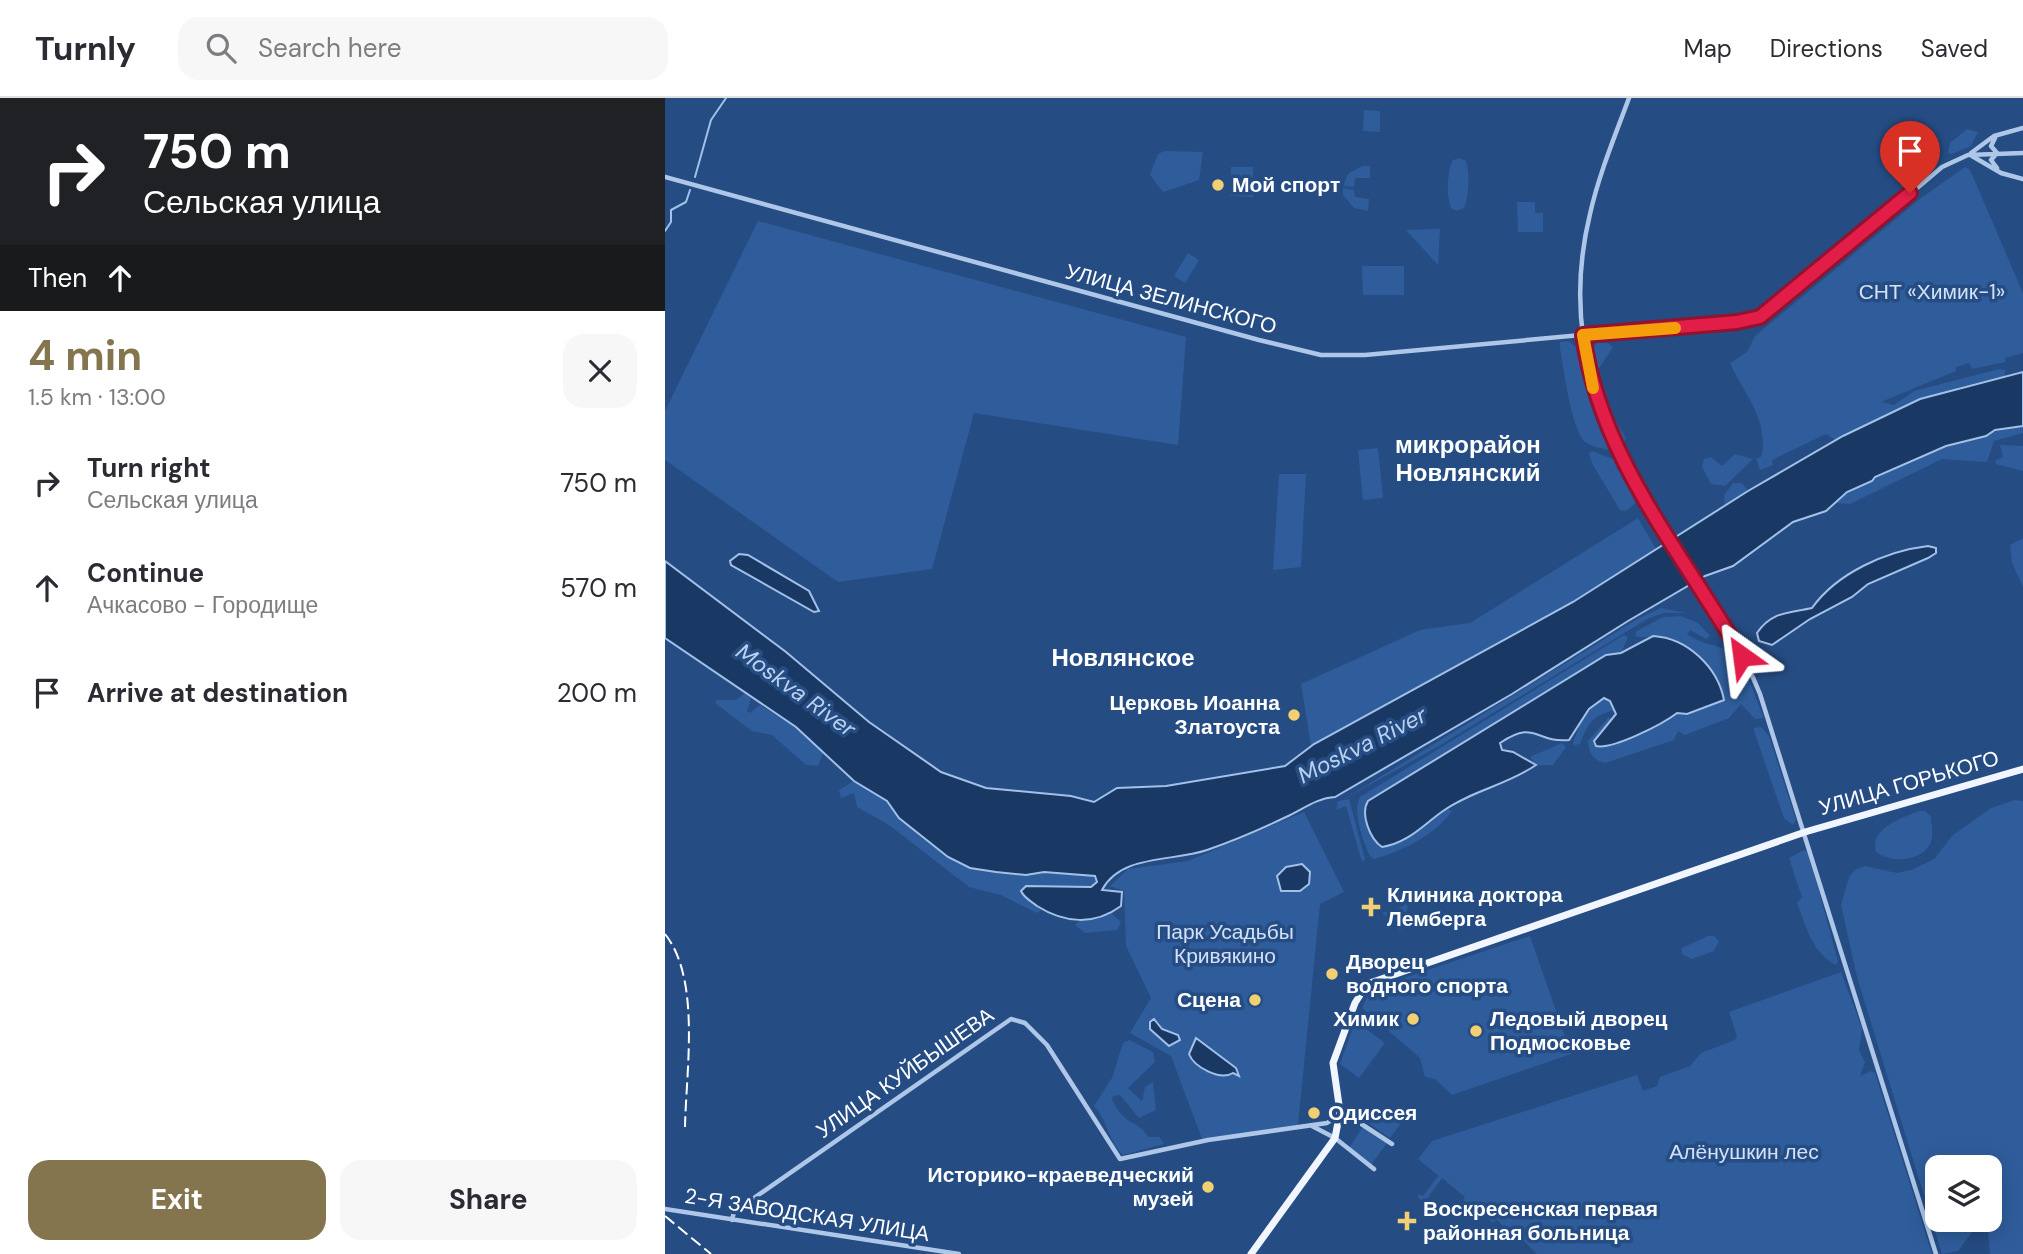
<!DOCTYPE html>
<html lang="en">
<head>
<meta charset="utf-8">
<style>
	:root { --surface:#fff; --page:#f7f7f7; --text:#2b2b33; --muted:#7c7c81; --line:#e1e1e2; --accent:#84754f }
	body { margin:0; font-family:"DM Sans",sans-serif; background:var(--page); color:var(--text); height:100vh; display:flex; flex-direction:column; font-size:26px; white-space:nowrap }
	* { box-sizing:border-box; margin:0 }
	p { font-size:23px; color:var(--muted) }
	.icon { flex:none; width:38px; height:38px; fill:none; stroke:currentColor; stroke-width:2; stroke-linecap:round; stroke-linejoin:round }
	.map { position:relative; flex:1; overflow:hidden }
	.drawer { display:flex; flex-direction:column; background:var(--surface); width:665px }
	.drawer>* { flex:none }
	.top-card { background:#202124; color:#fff; overflow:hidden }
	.fabs { position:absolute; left:1260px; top:1057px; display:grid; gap:14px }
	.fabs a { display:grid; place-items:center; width:77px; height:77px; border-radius:14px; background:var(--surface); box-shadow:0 4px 18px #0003; font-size:35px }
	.pin { position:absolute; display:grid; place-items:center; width:60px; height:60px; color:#fff; margin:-72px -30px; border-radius:50% 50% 50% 0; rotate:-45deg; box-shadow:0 0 7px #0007 }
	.pin .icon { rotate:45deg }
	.me { position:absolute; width:77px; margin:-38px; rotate:329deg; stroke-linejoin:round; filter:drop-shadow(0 0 5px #0008) }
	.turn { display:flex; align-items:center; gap:24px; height:147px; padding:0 28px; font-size:32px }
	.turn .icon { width:91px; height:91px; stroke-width:2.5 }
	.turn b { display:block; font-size:49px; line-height:60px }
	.then { display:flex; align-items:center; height:66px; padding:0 28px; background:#0003; gap:14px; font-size:26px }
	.round { display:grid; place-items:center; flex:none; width:74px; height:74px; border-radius:21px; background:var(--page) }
	.overview { display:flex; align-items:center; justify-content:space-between; height:119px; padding:0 28px }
	h1 { font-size:42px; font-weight:700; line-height:52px; color:var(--accent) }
	.button { display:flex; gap:14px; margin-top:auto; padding:14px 28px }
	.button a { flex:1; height:80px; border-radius:21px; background:var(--accent); color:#fff; font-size:28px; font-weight:700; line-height:80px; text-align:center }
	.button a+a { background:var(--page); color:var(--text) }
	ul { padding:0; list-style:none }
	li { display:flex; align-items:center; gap:21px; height:105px; padding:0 28px }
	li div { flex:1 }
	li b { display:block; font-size:26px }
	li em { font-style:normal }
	header { display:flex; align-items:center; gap:42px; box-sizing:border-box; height:98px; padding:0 35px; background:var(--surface); border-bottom:2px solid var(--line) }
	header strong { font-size:33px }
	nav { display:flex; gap:38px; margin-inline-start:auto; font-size:24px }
	.search { width:490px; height:63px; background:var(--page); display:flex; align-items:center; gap:18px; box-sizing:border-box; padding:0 24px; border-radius:21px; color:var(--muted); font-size:26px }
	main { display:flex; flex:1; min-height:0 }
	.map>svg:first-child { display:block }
</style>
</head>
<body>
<header>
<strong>Turnly</strong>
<div class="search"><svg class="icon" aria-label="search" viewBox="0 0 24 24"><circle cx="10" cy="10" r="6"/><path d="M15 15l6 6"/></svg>Search here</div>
<nav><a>Map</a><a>Directions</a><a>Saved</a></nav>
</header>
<main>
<section class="drawer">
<div class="top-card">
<div class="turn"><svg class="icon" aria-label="right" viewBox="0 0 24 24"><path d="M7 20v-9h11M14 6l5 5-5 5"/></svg><div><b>750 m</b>Сельская улица</div></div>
<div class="then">Then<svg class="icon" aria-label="ahead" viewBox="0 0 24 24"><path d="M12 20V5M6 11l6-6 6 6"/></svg></div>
</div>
<div class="overview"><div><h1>4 min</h1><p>1.5 km · 13:00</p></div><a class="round"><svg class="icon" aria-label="close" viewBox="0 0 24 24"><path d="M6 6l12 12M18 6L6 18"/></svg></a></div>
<ul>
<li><svg class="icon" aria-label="right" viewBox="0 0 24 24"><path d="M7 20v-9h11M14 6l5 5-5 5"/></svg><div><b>Turn right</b><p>Сельская улица</p></div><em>750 m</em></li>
<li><svg class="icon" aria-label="ahead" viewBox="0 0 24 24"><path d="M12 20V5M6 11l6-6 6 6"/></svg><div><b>Continue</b><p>Ачкасово - Городище</p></div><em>570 m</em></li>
<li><svg class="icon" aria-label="arrive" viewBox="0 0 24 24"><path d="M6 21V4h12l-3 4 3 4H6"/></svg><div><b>Arrive at destination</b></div><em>200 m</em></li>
</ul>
<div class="button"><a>Exit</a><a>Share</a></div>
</section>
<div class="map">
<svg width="1358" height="1156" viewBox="0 0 1358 1156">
	<rect width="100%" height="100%" fill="#254c83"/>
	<path fill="#2f5d9b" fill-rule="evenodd" d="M699,12L715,13V34L698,33Z
		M1302,31L1313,34L1306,48L1287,56L1283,55L1285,45Z
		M1259,39L1266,44L1270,52C1265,65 1251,76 1238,70L1233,58C1238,45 1244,40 1259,39Z
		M499,53L538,54L534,82L498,94L485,77L493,56Z
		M795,60L801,63C805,75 804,99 799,110L792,113L786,110C781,98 782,73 788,62Z
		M697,68H705V80H690L689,89L678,88L683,76Z
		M566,69H588V99L565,98Z
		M1300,69L1305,72L1358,195V255L1340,260V264L1307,271L1304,265L1291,269V273L1216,304L1229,307L1249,293L1334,271L1340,272V278L1295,289L1170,342L1161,336L1107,362L1108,367L1095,372L1091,361L1097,358C1103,319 1079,297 1065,265L1082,254L1090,238L1256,100Z
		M678,90L689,92L690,99L704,101L703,113L689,110L678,97Z
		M852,104H870V115H878V134H853Z
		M93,123L521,239L513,347L309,315L267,471L173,484L0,362V313Z
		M775,131L773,167L741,132Z
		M523,155L534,162L520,185L509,178Z
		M697,168H739V197H698Z
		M903,243L914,251L925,297L946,352C939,351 927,349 920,344C907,333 898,269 895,250V244Z
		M932,245H943L948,249L933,272L948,319L961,340L958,346L950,341C942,321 914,262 932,245Z
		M1358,328V335L1329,343L1322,364L1277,361L1185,406L1167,405C1186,391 1207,382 1228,372C1271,353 1312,335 1358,328Z
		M1335,347L1358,348V373L1331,366L1330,363L1338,359Z
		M713,350L718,400L698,402L693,352Z
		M927,353L953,363L952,371L968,389L970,406L961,413L955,412L928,367L924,356Z
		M1070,356L1088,361L1060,388L1046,386L1037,369L1039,361L1046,359L1057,368Z
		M614,376H641L636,469L608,472Z
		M1068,385H1077L1083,393L1060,408L1059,397Z
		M973,420L991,451L908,504L646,648L636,586L755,532L805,525Z
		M1358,440V489L1347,465L1345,447Z
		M996,510L1021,515H999L984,520L774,648L676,703L974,520Z
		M1016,518L1033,525L1045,538L1041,541L1025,532L1022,536C1033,544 1045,546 1057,550C1080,559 1090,600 1099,620L1090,621L1076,606L1064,620L1020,637L1013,633L1009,642L940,665C927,661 924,655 923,643L944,619L947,622L930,640L948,645L1005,622L1012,615L1022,616L1054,604C1061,574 1025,543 997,538C988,537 978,541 970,538L972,533L998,519Z
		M959,537L963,539L956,555L941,557L703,703L709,742L715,748L747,738L781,711L787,713C769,738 737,753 709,761L705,758C698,744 687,713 695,699Z
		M80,595L86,601L82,613L85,615L95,607L131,629L159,653L153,668L141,667L107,637L87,633L50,605L52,602H71Z
		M938,600L945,603L949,612C926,619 924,624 915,646L910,647L908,645L918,618Z
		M1096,629L1104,638L1131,722L1128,727L1119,720L1089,633V630Z
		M897,645L901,649L888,667H871L865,659Z
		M189,683L222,703L234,720L283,759L316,772L361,777L379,774L426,776L432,784L426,789L361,788V800L378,811L372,815L336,797L304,789L224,727L192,709L189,695L176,700L174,692Z
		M684,701L700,761L697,764L681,708L671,712L673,703Z
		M1350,702L1358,703V1156H1325L1323,1134L1313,1126L1293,1153L1277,1156L1192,879L1176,807L1184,779L1190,772L1200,768L1232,775L1246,772L1269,761L1288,737L1326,710ZM1272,1069H1325V1122H1272Z
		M1254,713H1260L1266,718C1266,725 1268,734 1267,740C1262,764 1226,766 1211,754C1204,730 1237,720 1254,713Z
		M639,714L679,794L655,806L633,1027L537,1041L506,958L465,935L486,900L461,848L459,793L445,788L463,771L523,763Z
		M1139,752L1143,754L1173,863L1171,867C1147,855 1141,828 1132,805L1137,799L1124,760Z
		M733,790H738L743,804L742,813L735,816L740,830L734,833L729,819L723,820L717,815L739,808Z
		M445,814L456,824L452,832L420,835L410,827L414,823Z
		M865,838L906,956L787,997L770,981L760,979L755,960L697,910L706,891Z
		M1043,838H1049L1054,843L1049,853L1027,861L1017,856V850Z
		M1176,874L1197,930L1194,952L1200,964L1195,978L1206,973L1210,975L1267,1156H872L846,1130L843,1133L828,1118L831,1122L828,1125L818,1117L821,1113L813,1107L810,1111L798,1102L800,1099L777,1080L759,1105L753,1100V1096L758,1098L773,1078L775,1079L753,1061L767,1043L972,977L978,993L992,988L995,979L1025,968L1036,955L1070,942L1072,938L1064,914Z
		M689,927L701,931L720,945L694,980L675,966Z
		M464,942L488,954L490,964L463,990L477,1003L480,989L488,984L491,1012L474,1020L455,997L448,998L447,1001C458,1028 473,1021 483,1039H494L499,1046L458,1057C443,1043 442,1021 429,1008L447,980L458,945Z
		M738,1016L741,1018L725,1040L702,1024Z
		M698,1029L722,1045L706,1067L684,1050Z"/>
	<path fill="#1a3864" stroke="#a2c1e8" stroke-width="2" d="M1358,274V328L1330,332L1321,338L1281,348L1210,379L1207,383L1182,394L1161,413L1128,424L1068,468L1040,478L963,523L847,596L670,699C651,700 637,712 621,719C596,731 568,743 542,752C507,764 456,756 437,792L457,794L456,808C429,828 399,825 372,808C366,803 359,800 356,793L361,788L426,789L432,784L430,778L379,774L361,777L331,774L305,770L283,759L234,720L222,703L189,683L131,629L0,540V463L121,554L204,624L276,674L321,690L406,698L429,704L452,690L501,688L620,668L649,646L908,504L1083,393L1178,338L1255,301Z
		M1263,448L1271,450V455L1263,460L1203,486L1187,499L1145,521L1107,547L1094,543L1092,535C1107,513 1125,515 1147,510C1172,475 1221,453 1263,448Z
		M74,456L83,457L144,493L154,513L149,514L66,467L65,463Z
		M988,538C1023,540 1053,570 1059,602L1022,616L1012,615C998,626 947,652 931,648L929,643L951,616L945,603L939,600L924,611L904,642C869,645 871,621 835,645L837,652L848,654L871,667C842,687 806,693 778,713C758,727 743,745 717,749C705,741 695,716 703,703L941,557L956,555Z
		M637,766L645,774L644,786L635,793H616L612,778L621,769Z
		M489,921L497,931L513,937L515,942L504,948L485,931V924Z
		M531,940L571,970L574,978L568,975C555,983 529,969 524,956Z"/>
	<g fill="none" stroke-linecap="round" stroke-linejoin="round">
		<path stroke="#a2c1e8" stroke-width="2" d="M30,79L46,22L61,0
			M0,133L6,124V112L21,104L25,92"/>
		<path stroke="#aec7e8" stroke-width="4.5" d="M964,0C950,38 934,76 925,116C894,243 939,340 1006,445C1037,493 1073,541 1095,596L1271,1156
			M1330,40L1326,48L1332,55
			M1306,55L1329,38L1358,30
			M1307,58L1336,75L1358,81
			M1332,70L1326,62L1332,55
			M0,79L594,242L656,257H700L1090,221L1115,206L1277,69L1303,57L1358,55
			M647,1028L670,1040L709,1071
			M0,1111L294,1156
			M67,1122L69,1114L346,921L360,925L382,947L455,1061L543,1042L662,1025L678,1014L727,1046"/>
		<path stroke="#f0f5fe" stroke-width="7" d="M586,1156L670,1040L675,1014L668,965L690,905L702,886L1140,734L1358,671"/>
		<path stroke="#fff" stroke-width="2" stroke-dasharray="12 5" stroke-linecap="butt" d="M0,836C36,881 21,973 20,1029
			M0,1118L46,1156"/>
	</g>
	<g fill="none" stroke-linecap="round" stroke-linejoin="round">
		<g stroke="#92132f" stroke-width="18">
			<path id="route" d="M1077,558C1017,454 935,360 918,237L1072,224L1095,219L1245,95"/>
		</g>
		<use href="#route" stroke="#e11d48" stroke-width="12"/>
		<path stroke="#f59e0b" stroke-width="12" d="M928,290L918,237L1010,230"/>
	</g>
	<g fill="#f1cf72" stroke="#254c83" stroke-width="2.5">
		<circle cx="553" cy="87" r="7"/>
		<circle cx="629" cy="617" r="7"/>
		<path d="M702.5 798.5h7v7h7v7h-7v7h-7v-7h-7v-7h7z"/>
		<circle cx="667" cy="876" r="7"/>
		<circle cx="590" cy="902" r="7"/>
		<circle cx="748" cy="921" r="7"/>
		<circle cx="811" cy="933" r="7"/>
		<circle cx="649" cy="1015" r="7"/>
		<circle cx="543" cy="1089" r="7"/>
		<path d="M738.5 1112.5h7v7h7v7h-7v7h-7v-7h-7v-7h7z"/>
	</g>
	<g text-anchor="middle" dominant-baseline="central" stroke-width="7" stroke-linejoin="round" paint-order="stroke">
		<g font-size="21" font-weight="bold" fill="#fff" stroke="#254c83" text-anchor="start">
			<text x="567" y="87">Мой спорт</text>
			<text x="615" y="605" text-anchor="end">Церковь Иоанна<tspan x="615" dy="24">Златоуста</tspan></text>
			<text x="722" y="797">Клиника доктора<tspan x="722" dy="24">Лемберга</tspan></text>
			<text x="681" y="864">Дворец<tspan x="681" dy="24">водного спорта</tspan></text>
			<text x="576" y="902" text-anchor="end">Сцена</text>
			<text x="734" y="921" text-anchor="end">Химик</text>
			<text x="825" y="921">Ледовый дворец<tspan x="825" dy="24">Подмосковье</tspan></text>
			<text x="663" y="1015">Одиссея</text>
			<text x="529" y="1077" text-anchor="end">Историко-краеведческий<tspan x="529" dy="24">музей</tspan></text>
			<text x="758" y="1111">Воскресенская первая<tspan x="758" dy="24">районная больница</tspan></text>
		</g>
		<g font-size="21" fill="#d2e1f6" stroke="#254c83">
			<text x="1267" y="194">СНТ «Химик-1»</text>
			<text x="560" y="834">Парк Усадьбы<tspan x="560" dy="24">Кривякино</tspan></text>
			<text x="1079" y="1054">Алёнушкин лес</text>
		</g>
		<g font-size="21" fill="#fff" stroke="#254c83">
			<text transform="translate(506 201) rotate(15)">УЛИЦА ЗЕЛИНСКОГО</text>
			<text transform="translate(1244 685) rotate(-16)">УЛИЦА ГОРЬКОГО</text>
			<text transform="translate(240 975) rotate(-35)">УЛИЦА КУЙБЫШЕВА</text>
			<text transform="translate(142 1117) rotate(9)">2-Я ЗАВОДСКАЯ УЛИЦА</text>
		</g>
		<g font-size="23" font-style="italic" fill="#bad1ef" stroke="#254c83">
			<text transform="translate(131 592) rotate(36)">Moskva River</text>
			<text transform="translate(697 647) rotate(-27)">Moskva River</text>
		</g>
		<g font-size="24" font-weight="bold" fill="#fff" stroke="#254c83">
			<text x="803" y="346">микрорайон<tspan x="803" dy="28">Новлянский</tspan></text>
			<text x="458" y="559">Новлянское</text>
		</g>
	</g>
</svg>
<div class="fabs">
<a><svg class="icon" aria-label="layers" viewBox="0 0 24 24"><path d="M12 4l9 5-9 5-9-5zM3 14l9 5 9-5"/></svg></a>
</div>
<div class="pin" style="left:1245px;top:95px;background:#d93025"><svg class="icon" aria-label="arrive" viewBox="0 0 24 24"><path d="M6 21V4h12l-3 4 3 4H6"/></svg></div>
<svg class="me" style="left:1077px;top:558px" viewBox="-20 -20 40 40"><path d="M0-17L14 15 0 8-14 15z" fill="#e11d48" stroke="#fff" stroke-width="4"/></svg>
</div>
</main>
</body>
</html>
